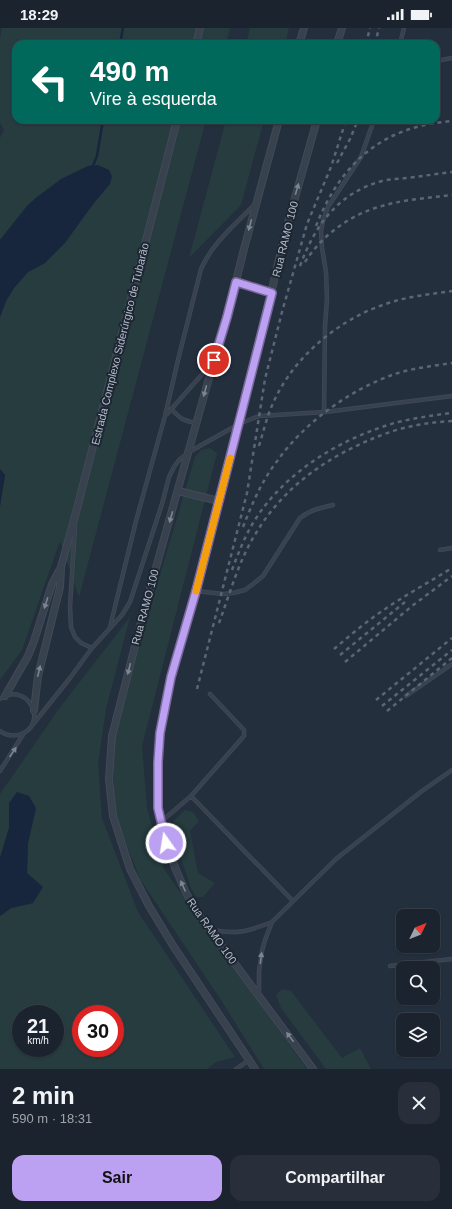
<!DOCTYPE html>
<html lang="pt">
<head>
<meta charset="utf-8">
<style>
	:root { --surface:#1b232e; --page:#282f3a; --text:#f1f3f6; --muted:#a0a4aa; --line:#39404a; --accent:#bca0f2 }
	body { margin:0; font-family:Helvetica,sans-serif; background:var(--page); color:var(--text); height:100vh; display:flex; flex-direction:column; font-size:15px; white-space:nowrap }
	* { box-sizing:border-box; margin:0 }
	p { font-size:13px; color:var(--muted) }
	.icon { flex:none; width:22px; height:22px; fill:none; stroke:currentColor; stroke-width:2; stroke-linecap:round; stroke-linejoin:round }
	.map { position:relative; height:1041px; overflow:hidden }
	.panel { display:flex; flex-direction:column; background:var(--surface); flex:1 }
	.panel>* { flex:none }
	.top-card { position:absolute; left:12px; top:12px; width:428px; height:84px; border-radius:12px; box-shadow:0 1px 3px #0004,0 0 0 1px var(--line); background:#00695c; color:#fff; overflow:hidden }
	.needle { width:26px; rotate:47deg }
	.tools { position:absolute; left:396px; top:881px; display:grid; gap:8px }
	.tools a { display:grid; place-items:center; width:44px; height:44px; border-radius:8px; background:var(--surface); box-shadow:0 1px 3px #0004,0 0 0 1px var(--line); font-size:20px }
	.speed { position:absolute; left:12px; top:977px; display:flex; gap:8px; font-size:20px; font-weight:700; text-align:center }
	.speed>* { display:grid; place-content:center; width:52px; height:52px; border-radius:50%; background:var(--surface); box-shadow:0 1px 3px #0004,0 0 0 1px var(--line); line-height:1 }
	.speed small { font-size:10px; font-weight:400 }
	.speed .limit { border:6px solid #d22; background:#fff; color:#111 }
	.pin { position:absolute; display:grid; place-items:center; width:34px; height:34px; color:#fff; margin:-17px; border:2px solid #fff; border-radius:50%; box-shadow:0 1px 4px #0007 }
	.me { position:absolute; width:44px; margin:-22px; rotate:347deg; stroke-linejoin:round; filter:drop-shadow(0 0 3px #0008) }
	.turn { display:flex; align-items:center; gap:14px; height:84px; padding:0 12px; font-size:18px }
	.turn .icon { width:52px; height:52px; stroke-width:2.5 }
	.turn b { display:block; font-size:28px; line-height:34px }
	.round { display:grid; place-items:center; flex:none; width:42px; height:42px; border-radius:12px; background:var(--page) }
	.head { display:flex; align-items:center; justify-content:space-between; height:68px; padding:0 12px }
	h1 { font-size:24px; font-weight:600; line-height:30px }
	.cta { display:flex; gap:8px; margin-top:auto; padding:8px 12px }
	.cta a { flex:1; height:46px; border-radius:12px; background:var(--accent); color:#111; font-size:16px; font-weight:600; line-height:46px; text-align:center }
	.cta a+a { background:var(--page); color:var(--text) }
	.status { display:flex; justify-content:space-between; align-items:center; height:28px; padding:0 20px; background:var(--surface); direction:ltr }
	.status svg { height:11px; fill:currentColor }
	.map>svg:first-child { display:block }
</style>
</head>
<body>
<div class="status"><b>18:29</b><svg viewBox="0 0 49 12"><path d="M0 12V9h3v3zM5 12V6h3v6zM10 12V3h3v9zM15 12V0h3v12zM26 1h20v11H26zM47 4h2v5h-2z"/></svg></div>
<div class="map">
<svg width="452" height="1041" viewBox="0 0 452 1041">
	<rect width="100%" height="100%" fill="#242f3e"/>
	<path fill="#263c3f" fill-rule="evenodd" d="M2,0H230L226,16H16V92H206L79,569L60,513L22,622L0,652V478L5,447L0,441V289L6,273L14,260L28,244L45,235L110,156L37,169L27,178L0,212V110L4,102L0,95V10Z
		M250,0H289L285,16H246Z
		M226,92H264L241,177L189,230Z
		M210,420L217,425L142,718L147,780L164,841L215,914L307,1041H264L221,972L140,851L115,787L112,709L195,429L201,422Z
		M130,589L106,681L98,736L102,790L138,884L235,1029L216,1034L207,1041H0V888L11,880L33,875L27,845L28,815L36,780L9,775V800L0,830V766L61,678ZM21,986H55V1020H21ZM81,986H115V1020H81Z
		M185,782L193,784L199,793L190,803L198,845L215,855L203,869H196L191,860L172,803L174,792Z
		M282,961L291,963L342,1030L360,1020L371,1041H326L281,980L276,967Z"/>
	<path fill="#17263c" d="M98,137L109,142L112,148L110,156L96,172L65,215L45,235L28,244L14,260L6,273L0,289V212L27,178L37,169L61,151L88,138Z
		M0,441L5,447L0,478Z
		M17,764L29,768L36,780L28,815L27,845L43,859L33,875L11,880L0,888V830L9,800V775Z"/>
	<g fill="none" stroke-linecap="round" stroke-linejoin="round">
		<path stroke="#17263c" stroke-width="2.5" d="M120,16L123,0
			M92,140L97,128L103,92"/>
		<g stroke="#414a57" stroke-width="4.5">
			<path id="service" d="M400,16L404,0
				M436,33L452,30
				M171,381C181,391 183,393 197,395
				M324,384L325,298L327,271L326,244L322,220L321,203L323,193L328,179L361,129L374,92
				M167,386L212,335
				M75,498L70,578L71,599L75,609L81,615L92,620L122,587L130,574L162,476L169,449L174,439L179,432L189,424L239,396L259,388L325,384L452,368
				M440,522L452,520
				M196,563L223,566L233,565L245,562L253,556L263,548L300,490C310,482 320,480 333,477
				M110,599L136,493L165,388L179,328L201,241C213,214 235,197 255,176
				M210,666L244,702V708L191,768L293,873
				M406,668L452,636
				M0,671C28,652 49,696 21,706C13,709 6,707 0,703
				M30,700L70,650L92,620
				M0,743L24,705
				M162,793L191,768
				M212,902C237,907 249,903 272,894
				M390,938L452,931
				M259,966V943L262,923L265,912L272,894L336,831L422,763L452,742
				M236,1041L249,1032"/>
		</g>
		<g stroke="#414a57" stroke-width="8">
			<path id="minor" d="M196,16L200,0
				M299,16L304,0
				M337,16L342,0
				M236,254L271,265
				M178,463L219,473
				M5,668L28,628L34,613L52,556L61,539L75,488L177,92
				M34,682L38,648L60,559L61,541
				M255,1041L172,916L149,878L130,841L113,788L109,751L112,708L145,579L214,332L227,289L244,221L279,92
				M313,1041L201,890L186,865L176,842L166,815L158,780V734L160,705L171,649L196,563L271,265L287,198L317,92"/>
		</g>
		<use href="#service" stroke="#38414e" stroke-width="3"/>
		<use href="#minor" stroke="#38414e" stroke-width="6"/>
		<path stroke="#5a6575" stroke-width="2.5" stroke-dasharray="4 4" stroke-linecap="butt" d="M366,16L370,0
			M375,16L379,0
			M337,135L350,111L358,92
			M316,198C336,147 369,109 425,97C434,95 443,94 452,93
			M305,234C322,207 351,186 382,178C405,171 429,170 452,167
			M300,238C315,197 338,165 382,153C390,151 398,151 406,150C422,148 437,146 452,144
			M259,418C263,405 266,392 271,380C291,330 340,289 392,274C411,268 432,266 452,263
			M243,499C252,476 262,452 278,432C305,394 351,361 395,346C413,340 433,338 452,335
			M232,542C238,526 244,510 253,495C284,444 341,410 398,394C416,390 434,387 452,385
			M219,595C230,565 239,532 256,505C282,462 321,433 367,413C381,407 397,401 413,398C426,395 439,394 452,393
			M334,621C347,610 361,598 375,588C400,570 426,556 452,540
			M340,627L405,574
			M345,634L412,578L452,548
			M197,661L247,465L265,351L282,284L307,196L331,139L346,92
			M376,672L452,610
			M382,678L452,622
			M387,683L452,630"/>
	</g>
	<defs><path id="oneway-solid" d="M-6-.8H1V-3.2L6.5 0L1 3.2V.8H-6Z"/></defs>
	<g fill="#7c8592">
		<use href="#oneway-solid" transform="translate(297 161) rotate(-74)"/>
		<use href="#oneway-solid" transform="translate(250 197) rotate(105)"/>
		<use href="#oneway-solid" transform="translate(205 363) rotate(105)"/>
		<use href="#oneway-solid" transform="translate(171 489) rotate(106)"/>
		<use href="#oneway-solid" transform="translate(46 575) rotate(108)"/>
		<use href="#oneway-solid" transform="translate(129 641) rotate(104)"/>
		<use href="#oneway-solid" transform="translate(39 643) rotate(-77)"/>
		<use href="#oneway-solid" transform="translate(13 724) rotate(-56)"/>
		<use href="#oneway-solid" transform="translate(183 858) rotate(-114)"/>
		<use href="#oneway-solid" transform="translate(261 930) rotate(-83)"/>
		<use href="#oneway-solid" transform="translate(290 1009) rotate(-127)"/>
	</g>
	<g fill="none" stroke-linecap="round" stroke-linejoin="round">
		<g stroke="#7a689d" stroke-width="10">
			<path id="route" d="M166,815L158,780V734L160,705L171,649L196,563L272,265L236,254L227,289L214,332"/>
		</g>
		<use href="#route" stroke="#bca0f2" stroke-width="7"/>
		<path stroke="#f59e0b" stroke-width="7" d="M196,563L230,430"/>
	</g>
	<g text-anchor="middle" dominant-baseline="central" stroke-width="4" stroke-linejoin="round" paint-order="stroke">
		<g font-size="11" fill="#b4bcc9" stroke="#1d2633">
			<text transform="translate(285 211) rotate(-76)">Rua RAMO 100</text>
			<text transform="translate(120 316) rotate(-76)">Estrada Complexo Siderúrgico de Tubarão</text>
			<text transform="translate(145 579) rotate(-75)">Rua RAMO 100</text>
			<text transform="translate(212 903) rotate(55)">Rua RAMO 100</text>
		</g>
	</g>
</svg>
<div class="tools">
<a><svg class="needle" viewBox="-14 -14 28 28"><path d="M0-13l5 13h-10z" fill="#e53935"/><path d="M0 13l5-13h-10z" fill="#a0a4aa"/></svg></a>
<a><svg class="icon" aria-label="search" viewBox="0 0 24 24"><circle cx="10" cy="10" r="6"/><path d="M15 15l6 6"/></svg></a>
<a><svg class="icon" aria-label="layers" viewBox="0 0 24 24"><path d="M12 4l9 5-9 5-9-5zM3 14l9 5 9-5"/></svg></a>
</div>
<div class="speed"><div>21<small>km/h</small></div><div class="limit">30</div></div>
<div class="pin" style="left:214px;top:332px;background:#d93025"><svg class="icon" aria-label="arrive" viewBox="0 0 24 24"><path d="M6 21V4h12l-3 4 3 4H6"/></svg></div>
<svg class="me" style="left:166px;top:815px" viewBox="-20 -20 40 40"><circle r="17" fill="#bca0f2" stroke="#fff" stroke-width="3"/><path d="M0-11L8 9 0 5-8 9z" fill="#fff"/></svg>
<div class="top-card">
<div class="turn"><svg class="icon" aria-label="left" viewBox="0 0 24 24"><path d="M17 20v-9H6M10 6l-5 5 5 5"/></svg><div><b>490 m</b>Vire à esquerda</div></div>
</div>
</div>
<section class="panel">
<div class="head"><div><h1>2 min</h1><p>590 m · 18:31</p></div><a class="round"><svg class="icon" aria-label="close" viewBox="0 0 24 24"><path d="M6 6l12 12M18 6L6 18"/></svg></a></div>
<div class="cta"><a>Sair</a><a>Compartilhar</a></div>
</section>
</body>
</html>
